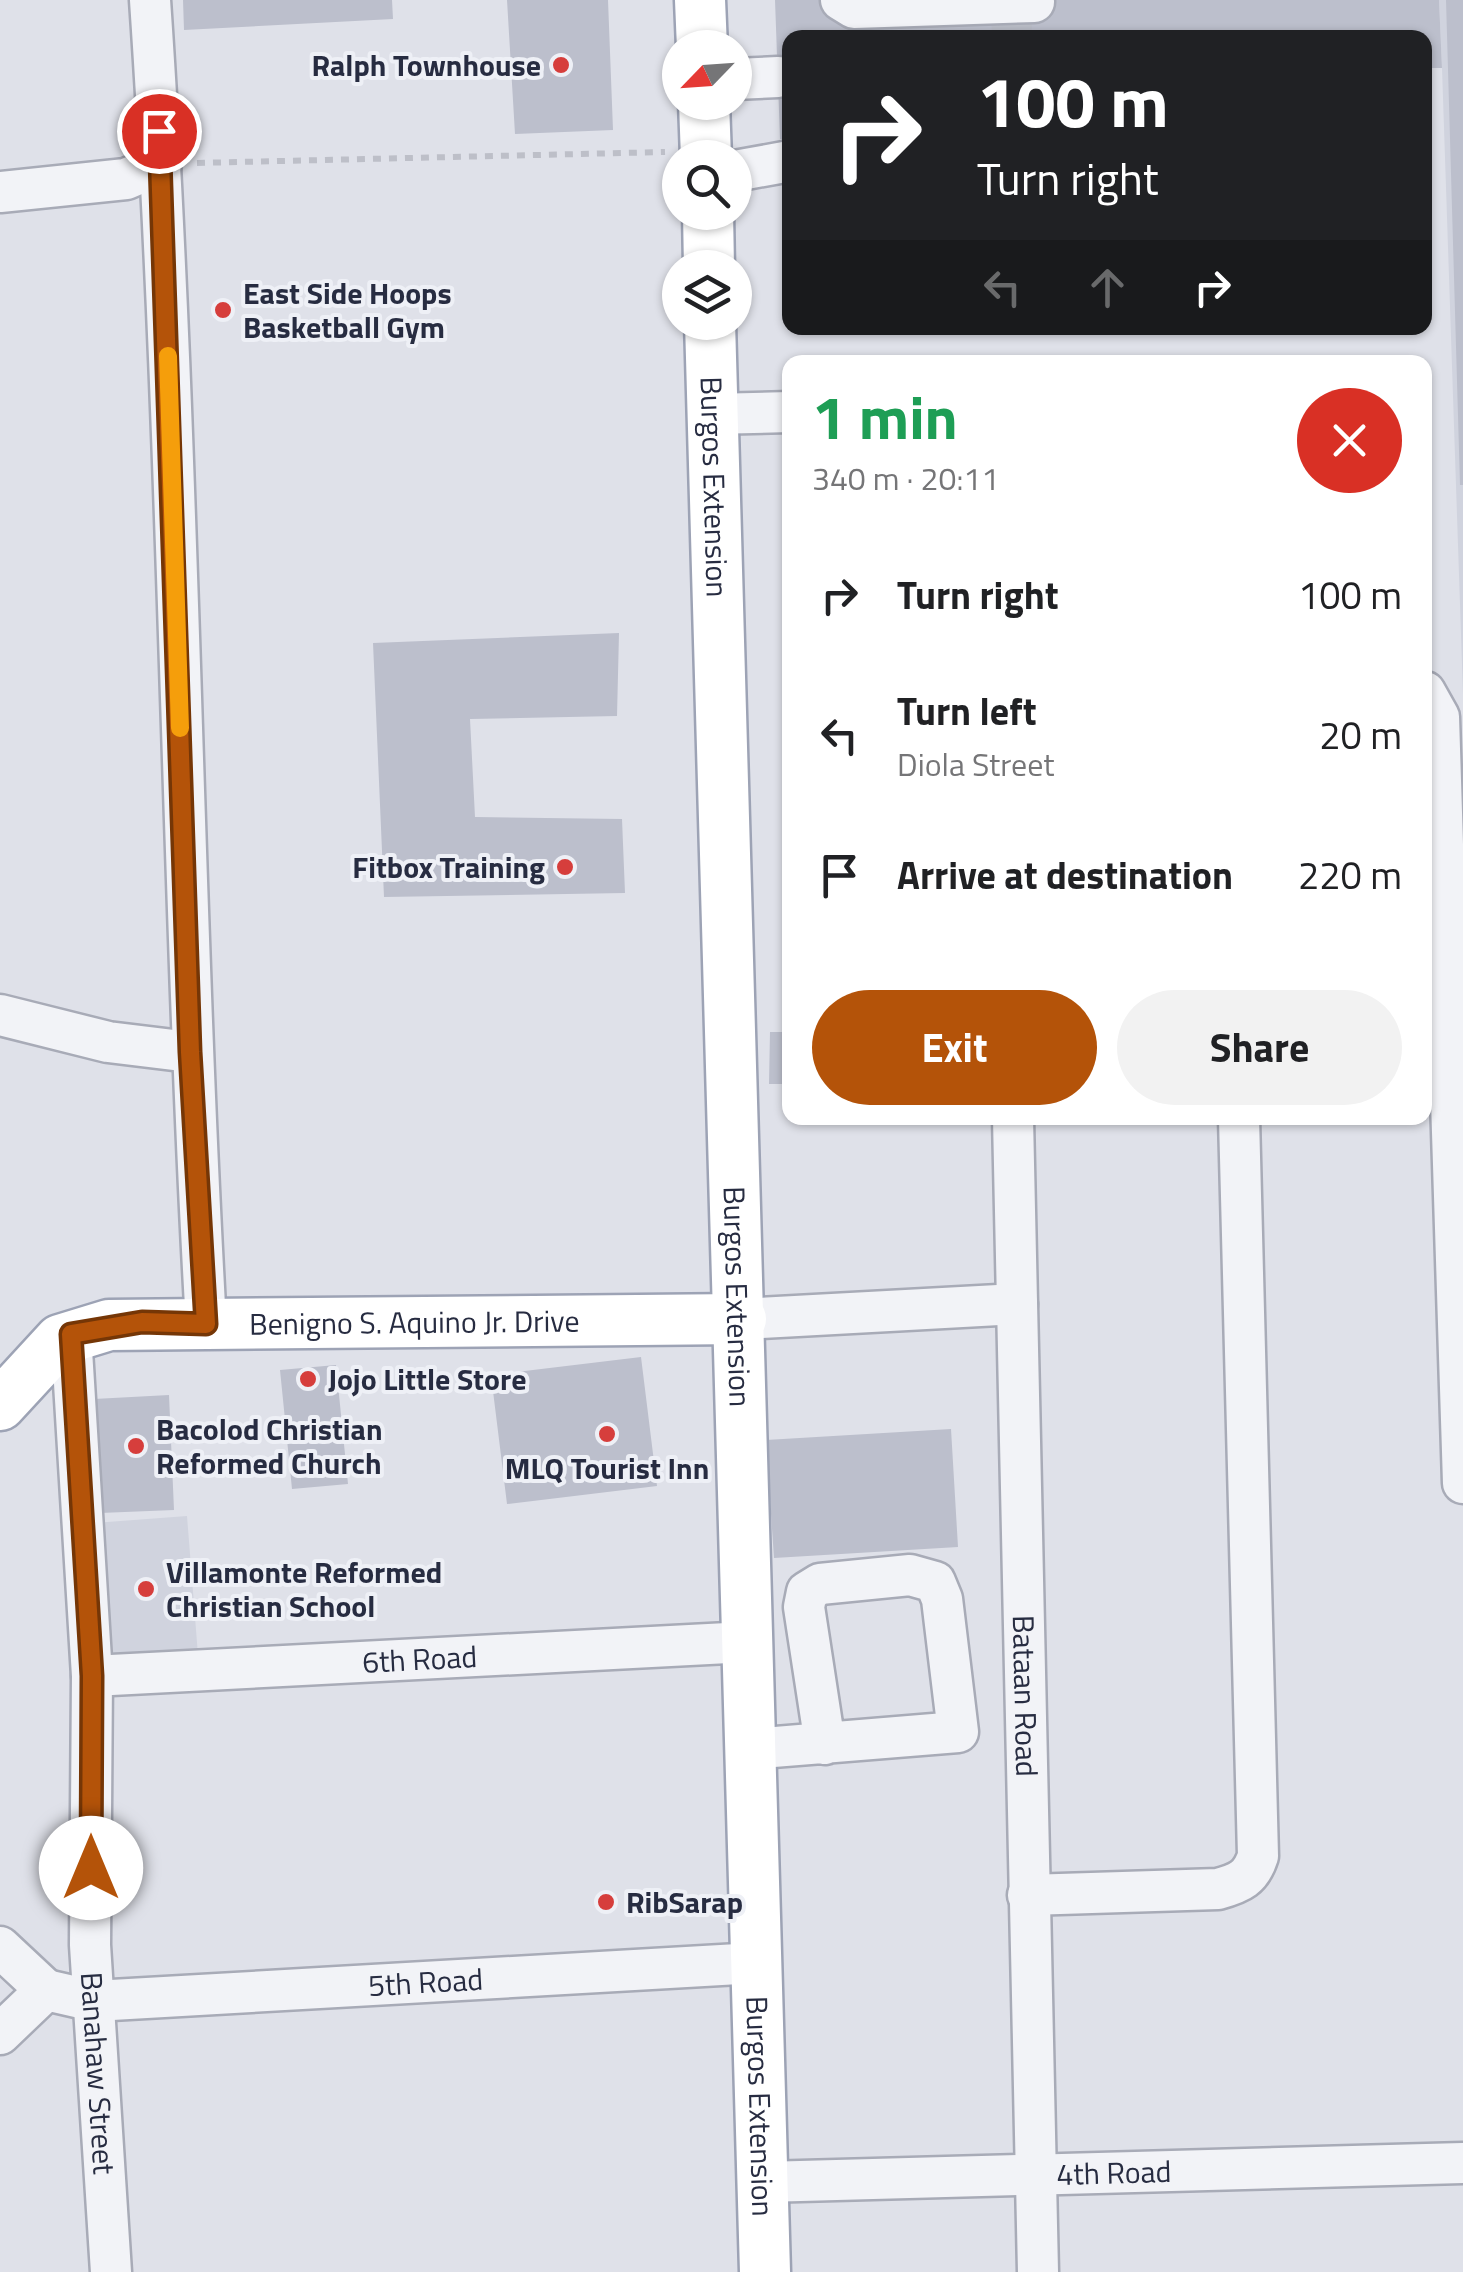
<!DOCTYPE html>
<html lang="en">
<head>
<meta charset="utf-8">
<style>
	:root { --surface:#fff; --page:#f2f2f2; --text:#202124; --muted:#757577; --accent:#b45309 }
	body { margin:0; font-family:"Titillium Web",sans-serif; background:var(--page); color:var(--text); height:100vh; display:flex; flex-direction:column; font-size:38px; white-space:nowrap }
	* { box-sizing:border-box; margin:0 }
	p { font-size:32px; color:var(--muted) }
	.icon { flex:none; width:55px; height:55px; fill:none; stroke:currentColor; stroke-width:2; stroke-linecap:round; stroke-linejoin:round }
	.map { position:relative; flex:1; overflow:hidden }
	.side { position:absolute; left:782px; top:355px; width:650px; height:770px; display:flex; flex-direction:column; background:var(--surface); border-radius:20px; box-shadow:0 2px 8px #0004 }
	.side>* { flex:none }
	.top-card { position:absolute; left:782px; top:30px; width:650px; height:305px; border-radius:20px; box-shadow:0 2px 8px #0004; background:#202124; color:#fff; overflow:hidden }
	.needle { width:65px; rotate:245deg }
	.buttons { position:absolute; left:662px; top:30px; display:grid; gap:20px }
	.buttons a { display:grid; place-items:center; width:90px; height:90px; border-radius:50%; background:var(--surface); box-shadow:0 2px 8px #0004; font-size:50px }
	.pin { position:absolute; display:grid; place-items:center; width:85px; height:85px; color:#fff; margin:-42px; border:5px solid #fff; border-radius:50%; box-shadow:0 2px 10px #0007 }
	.me { position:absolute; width:110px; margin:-55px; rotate:0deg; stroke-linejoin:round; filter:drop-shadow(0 0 8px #0008) }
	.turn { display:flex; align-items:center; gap:35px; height:210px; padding:0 30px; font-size:45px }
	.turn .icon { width:130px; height:130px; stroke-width:2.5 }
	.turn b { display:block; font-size:70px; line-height:85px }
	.lanes { display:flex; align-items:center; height:95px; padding:0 30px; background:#0003; justify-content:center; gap:50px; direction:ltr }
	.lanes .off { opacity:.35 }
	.round { display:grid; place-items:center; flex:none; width:105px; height:105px; border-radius:52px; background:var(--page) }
	.summary { display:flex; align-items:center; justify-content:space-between; height:170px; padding:0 30px }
	h1 { font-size:60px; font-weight:700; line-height:75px; color:#1e9e55 }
	.button { display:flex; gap:20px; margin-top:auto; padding:20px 30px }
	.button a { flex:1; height:115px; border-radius:60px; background:var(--accent); color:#fff; font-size:40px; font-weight:700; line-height:115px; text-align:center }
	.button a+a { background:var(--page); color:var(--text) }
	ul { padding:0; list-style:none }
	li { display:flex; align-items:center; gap:30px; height:140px; padding:0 30px }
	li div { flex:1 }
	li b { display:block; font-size:38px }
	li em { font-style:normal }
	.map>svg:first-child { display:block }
</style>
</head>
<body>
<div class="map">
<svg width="1463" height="2272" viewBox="0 0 1463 2272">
	<rect width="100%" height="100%" fill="#dfe1e9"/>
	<path fill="#d0d3de" d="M1439,0H1463V694L1442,68Z
		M187,1516L198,1655L105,1662L94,1523Z"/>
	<path fill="#bcbfcc" d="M183,0H392L393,19L184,30Z
		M507,0H608L613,130L515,134Z
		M775,0H1439L1442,68H1425V38H790V139H780Z
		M1446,0H1463V485H1460Z
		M619,633L617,716L470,719L475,817L622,819L625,893L384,897L373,643Z
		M770,1032H790V1084H769Z
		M641,1357L657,1486L507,1504L491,1375Z
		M336,1365L348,1484L292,1489L280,1370Z
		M169,1395L174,1510L100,1513L94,1399Z
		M951,1429L958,1547L774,1558L766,1440Z"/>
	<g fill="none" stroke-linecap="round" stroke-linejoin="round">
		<path stroke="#babdc7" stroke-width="40" stroke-dasharray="40 20" stroke-linecap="butt" d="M1011,0L1012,38"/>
		<g stroke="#a8abb7" stroke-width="45">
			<g id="minor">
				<path d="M150,0C180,441 181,883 206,1324"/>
				<path d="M841,0L854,8L1034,2"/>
				<path d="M735,79L778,77"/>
				<path d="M735,171L790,161"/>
				<path d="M0,192L126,179L161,164"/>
				<path d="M711,414L790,412"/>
				<path d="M1425,692L1439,717L1463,1483"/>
				<path d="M0,1015L108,1042L190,1052"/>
				<path id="s1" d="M1013,1118L1038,2272"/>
				<path d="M741,1319L1017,1304"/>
				<path id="s2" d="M71,1334L92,1676L90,1945L111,2272"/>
				<path id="s3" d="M92,1676L747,1642"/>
				<path d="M750,1749L958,1732L942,1599L935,1582L910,1575L820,1584L807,1592L804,1607L825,1744"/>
				<path d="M1028,1895L1218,1889C1240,1883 1251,1878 1258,1856L1239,1118"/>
				<path d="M0,1947L46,1990"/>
				<path id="s4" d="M0,2034L46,1990L94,2001L756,1963"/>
				<path id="s5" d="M764,2182L1463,2163"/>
			</g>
		</g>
		<g stroke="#9da3b5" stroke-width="55">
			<g id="major">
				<path d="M700,0L702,48"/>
				<path d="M704,102L706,158"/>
				<path d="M708,212L709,268"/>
				<path id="s6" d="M710,322L765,2272"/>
				<path id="s7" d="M0,1405L60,1340L109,1325L741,1319"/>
			</g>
		</g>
		<path stroke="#bdbfc8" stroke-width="6" stroke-dasharray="8 8" stroke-linecap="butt" d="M197,163L665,152"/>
		<use href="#minor" stroke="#f2f3f7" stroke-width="40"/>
		<use href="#major" stroke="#fff" stroke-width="50"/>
	</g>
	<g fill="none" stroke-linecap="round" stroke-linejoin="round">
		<g stroke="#753606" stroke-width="25">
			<path id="route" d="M91,1868L92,1676L71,1334L142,1322L206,1324L190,1052L159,131"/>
		</g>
		<use href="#route" stroke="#b45309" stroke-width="18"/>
		<path stroke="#f59e0b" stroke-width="18" d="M168,356L180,728"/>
	</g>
	<g fill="#d63e3c" stroke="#eef0f6" stroke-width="4">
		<circle cx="561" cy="65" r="10"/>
		<circle cx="223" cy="310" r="10"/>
		<circle cx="565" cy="867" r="10"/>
		<circle cx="308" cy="1379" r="10"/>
		<circle cx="607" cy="1434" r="10"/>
		<circle cx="136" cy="1446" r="10"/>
		<circle cx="146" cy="1589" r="10"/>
		<circle cx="606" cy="1902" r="10"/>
	</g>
	<g text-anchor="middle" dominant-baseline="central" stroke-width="8" stroke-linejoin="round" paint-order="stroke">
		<g font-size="30" font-weight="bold" fill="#272c41" stroke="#eef0f6" text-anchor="start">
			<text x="541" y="65" text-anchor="end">Ralph Townhouse</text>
			<text x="243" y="293">East Side Hoops<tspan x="243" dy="34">Basketball Gym</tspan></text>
			<text x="545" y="867" text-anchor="end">Fitbox Training</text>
			<text x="328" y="1379">Jojo Little Store</text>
			<text x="156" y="1429">Bacolod Christian<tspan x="156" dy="34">Reformed Church</tspan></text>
			<text x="607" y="1468" text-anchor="middle">MLQ Tourist Inn</text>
			<text x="166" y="1572">Villamonte Reformed<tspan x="166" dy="34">Christian School</tspan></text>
			<text x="626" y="1902">RibSarap</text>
		</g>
		<g font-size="30" fill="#272c41" stroke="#eef0f6">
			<text stroke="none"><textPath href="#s6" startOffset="165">Burgos Extension</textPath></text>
			<text stroke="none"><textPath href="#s6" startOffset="975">Burgos Extension</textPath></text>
			<text stroke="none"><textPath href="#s7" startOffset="445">Benigno S. Aquino Jr. Drive</textPath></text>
			<text stroke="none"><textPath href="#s3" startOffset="328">6th Road</textPath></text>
			<text stroke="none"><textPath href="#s1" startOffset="578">Bataan Road</textPath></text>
			<text stroke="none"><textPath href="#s4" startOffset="445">5th Road</textPath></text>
			<text stroke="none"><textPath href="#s2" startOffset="740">Banahaw Street</textPath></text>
			<text stroke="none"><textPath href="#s6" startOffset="1785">Burgos Extension</textPath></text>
			<text stroke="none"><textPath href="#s5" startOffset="350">4th Road</textPath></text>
		</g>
	</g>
</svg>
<div class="buttons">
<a><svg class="needle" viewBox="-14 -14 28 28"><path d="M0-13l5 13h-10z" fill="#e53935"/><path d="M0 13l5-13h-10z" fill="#757577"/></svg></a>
<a><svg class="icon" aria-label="search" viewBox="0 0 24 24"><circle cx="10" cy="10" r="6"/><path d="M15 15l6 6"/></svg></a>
<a><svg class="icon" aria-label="layers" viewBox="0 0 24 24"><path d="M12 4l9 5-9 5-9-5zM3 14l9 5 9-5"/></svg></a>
</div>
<div class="pin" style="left:159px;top:131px;background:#d93025"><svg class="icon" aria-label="arrive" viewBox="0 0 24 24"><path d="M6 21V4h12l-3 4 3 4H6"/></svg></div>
<svg class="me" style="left:91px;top:1868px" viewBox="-20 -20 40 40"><circle r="19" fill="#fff"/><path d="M0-13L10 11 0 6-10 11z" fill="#b45309"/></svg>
<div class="top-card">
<div class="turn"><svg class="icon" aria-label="right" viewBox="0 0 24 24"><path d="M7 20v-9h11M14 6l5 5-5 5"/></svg><div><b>100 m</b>Turn right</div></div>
<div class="lanes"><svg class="icon off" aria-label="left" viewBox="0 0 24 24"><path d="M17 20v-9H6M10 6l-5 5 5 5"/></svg><svg class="icon off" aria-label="ahead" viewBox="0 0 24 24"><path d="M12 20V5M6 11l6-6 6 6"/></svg><svg class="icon" aria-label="right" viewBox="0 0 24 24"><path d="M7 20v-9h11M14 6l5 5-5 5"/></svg></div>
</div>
<section class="side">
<div class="summary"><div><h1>1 min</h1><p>340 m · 20:11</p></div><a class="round" style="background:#d93025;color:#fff"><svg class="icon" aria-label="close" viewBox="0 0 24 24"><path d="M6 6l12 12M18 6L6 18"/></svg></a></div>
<ul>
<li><svg class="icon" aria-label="right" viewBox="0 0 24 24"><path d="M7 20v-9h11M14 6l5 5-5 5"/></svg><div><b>Turn right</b></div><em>100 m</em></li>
<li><svg class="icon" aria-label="left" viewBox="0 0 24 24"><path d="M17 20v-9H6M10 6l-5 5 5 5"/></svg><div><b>Turn left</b><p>Diola Street</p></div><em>20 m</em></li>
<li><svg class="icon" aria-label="arrive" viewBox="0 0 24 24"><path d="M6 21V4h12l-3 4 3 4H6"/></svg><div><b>Arrive at destination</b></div><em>220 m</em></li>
</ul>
<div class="button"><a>Exit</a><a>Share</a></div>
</section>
</div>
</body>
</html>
